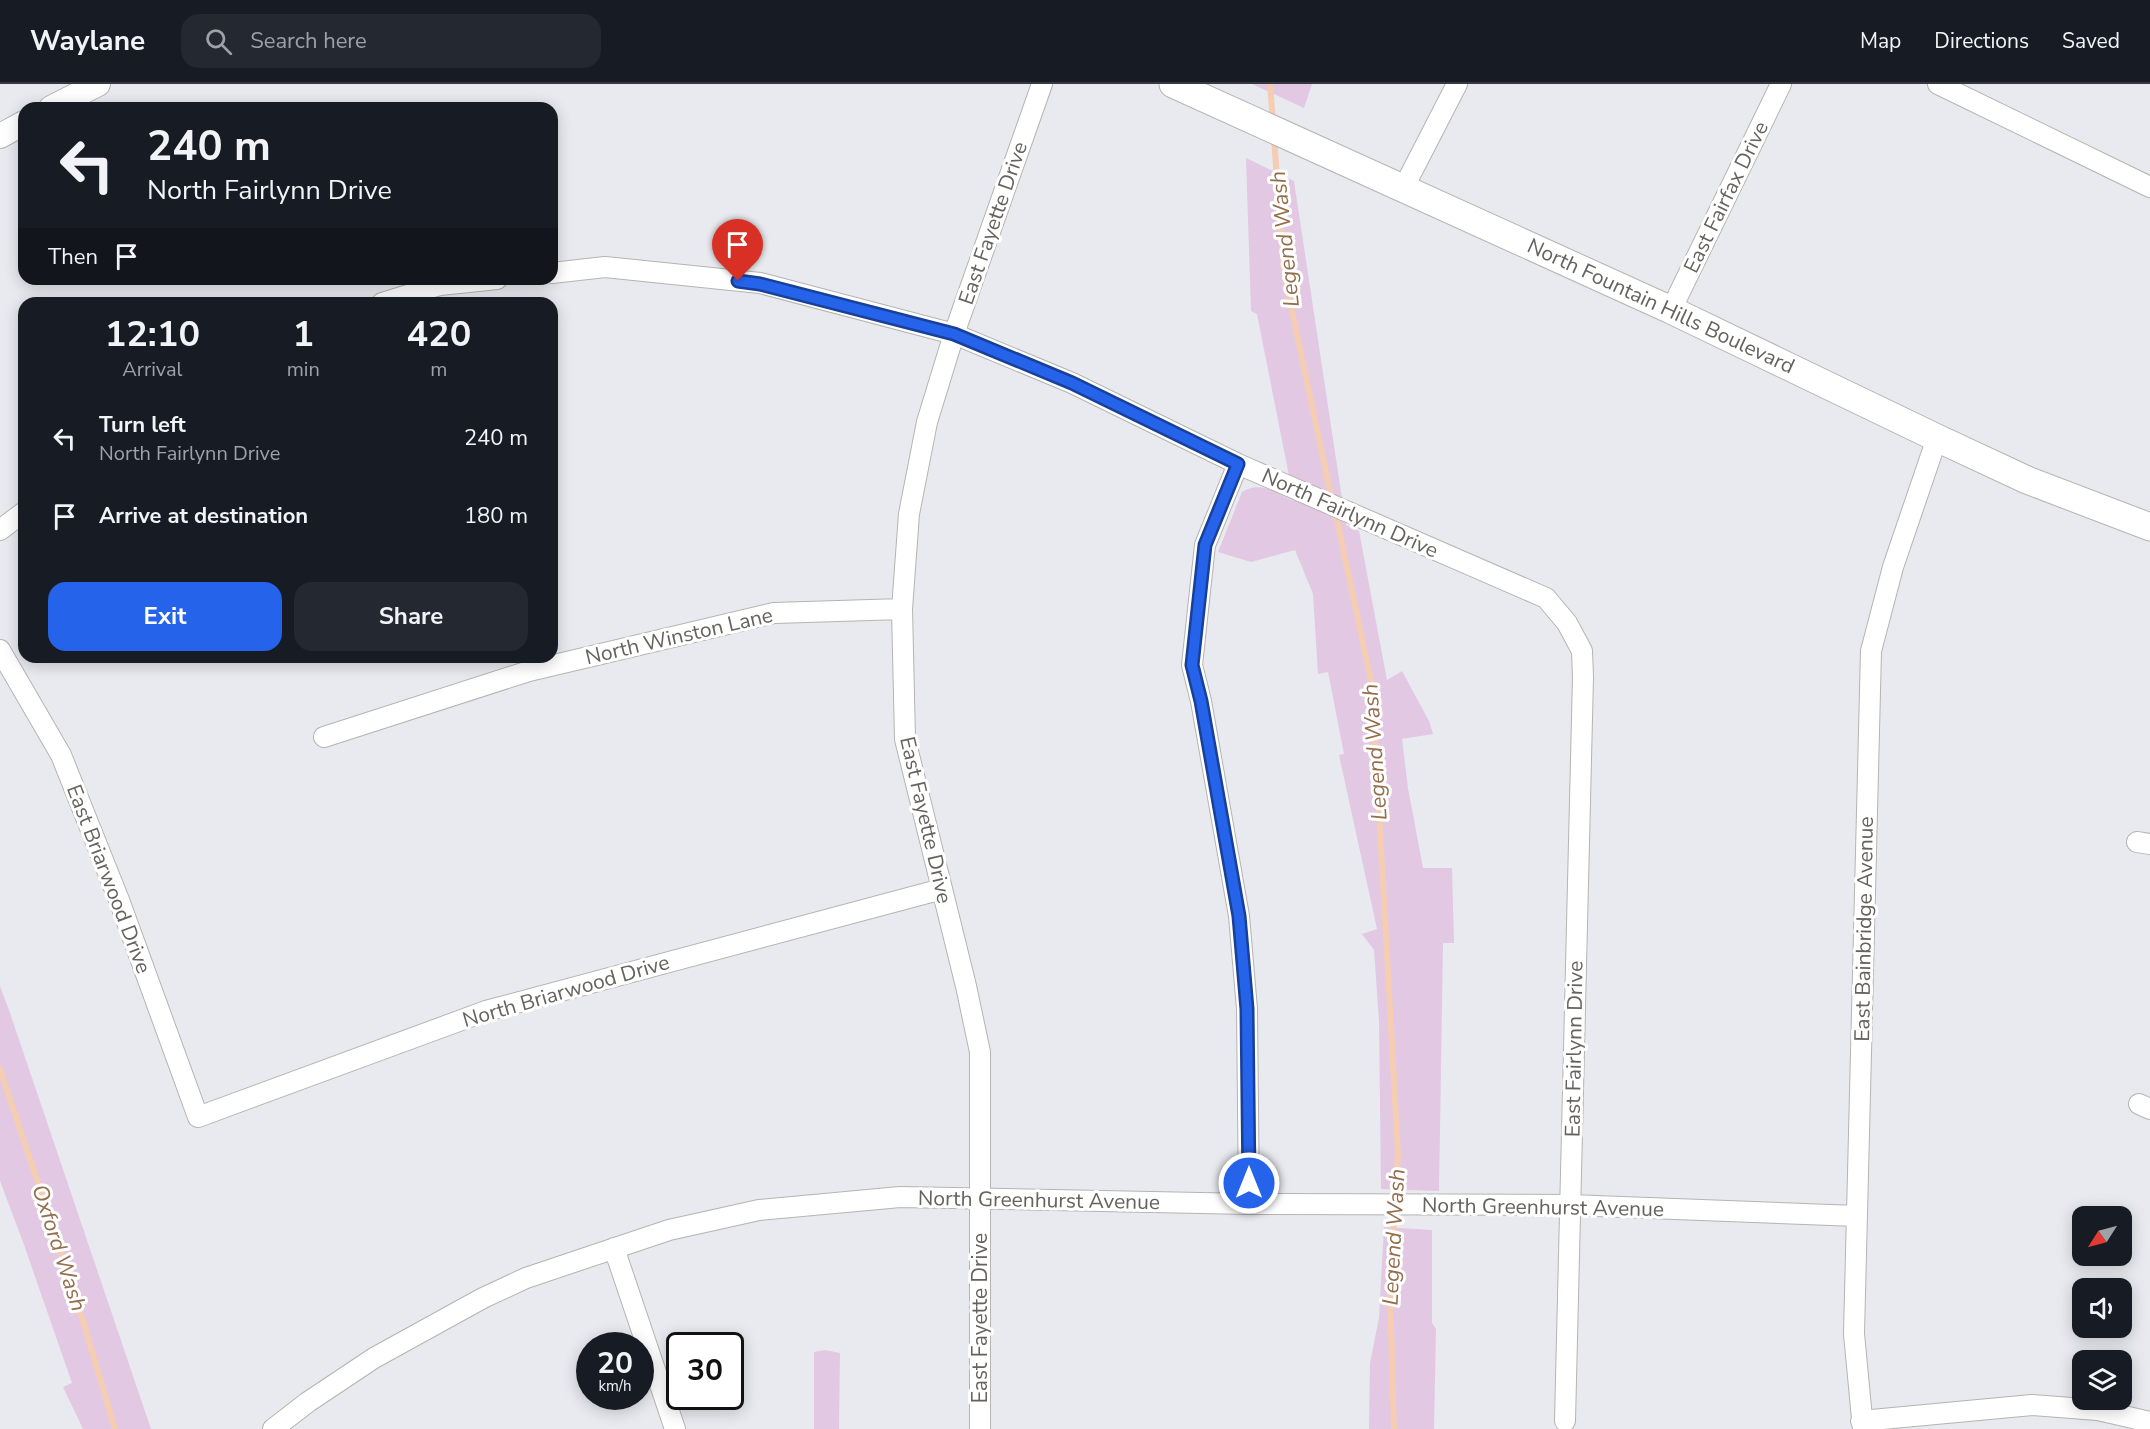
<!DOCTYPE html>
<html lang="en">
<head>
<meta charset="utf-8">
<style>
	:root { --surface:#171b24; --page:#242831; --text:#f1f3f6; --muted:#9ea1a6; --line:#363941; --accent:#2563eb }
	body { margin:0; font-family:"Nunito Sans",sans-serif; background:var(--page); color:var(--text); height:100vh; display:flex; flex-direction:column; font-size:22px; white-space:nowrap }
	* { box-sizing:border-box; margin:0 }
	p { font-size:20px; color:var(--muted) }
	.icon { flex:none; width:33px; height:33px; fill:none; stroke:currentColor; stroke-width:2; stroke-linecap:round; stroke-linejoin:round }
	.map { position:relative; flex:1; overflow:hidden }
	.drawer { position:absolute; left:18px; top:213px; width:540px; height:366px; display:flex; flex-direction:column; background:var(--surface); border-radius:18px; box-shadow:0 3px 15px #0003 }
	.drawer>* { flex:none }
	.top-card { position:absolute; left:18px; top:18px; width:540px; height:183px; border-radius:18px; box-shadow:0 3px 15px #0003; background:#171b24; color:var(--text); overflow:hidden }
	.needle { width:39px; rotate:234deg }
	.controls { position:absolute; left:2072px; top:1122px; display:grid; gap:12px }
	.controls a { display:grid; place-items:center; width:60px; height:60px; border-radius:12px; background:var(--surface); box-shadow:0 3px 15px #0003; font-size:30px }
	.speed { position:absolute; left:576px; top:1248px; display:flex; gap:12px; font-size:30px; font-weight:700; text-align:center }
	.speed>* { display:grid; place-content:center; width:78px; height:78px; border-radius:50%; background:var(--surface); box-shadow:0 3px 15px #0003; line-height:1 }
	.speed small { font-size:15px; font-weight:400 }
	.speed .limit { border:3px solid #111; border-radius:9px; background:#fff; color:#111 }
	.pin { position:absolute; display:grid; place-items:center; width:51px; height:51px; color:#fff; margin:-62px -26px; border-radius:50% 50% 50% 0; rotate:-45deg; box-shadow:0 0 6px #0007 }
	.pin .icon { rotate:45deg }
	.me { position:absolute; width:66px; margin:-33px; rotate:0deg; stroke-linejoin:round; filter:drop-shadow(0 0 4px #0008) }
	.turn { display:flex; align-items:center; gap:21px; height:126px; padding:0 30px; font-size:27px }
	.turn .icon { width:78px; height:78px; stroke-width:2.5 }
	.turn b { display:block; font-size:42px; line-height:51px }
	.then { display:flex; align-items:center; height:57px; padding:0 30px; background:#0003; gap:12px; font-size:22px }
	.eta { display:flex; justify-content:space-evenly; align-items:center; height:102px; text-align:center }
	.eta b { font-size:36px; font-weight:700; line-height:42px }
	.primary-button { display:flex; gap:12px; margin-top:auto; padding:12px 30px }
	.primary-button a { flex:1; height:69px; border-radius:18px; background:var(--accent); color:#fff; font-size:24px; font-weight:700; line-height:69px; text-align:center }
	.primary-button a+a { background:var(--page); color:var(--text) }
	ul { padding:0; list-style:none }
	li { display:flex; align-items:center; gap:18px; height:78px; padding:0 30px }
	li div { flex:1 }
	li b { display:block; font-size:22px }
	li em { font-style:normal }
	header { display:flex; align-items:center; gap:36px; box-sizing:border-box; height:84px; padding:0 30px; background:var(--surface); border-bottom:2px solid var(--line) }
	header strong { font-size:28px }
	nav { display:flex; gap:33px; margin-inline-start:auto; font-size:21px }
	.search { width:420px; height:54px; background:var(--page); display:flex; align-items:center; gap:15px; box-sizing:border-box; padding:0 21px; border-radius:18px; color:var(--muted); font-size:22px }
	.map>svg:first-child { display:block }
</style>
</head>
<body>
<header>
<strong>Waylane</strong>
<div class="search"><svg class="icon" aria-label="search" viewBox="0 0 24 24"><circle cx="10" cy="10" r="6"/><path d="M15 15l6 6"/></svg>Search here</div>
<nav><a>Map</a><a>Directions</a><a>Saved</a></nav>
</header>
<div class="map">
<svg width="2150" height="1345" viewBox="0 0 2150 1345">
	<rect width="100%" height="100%" fill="#e8eaef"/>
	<path fill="#e2c8e3" d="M1252,0H1312L1304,24Z
		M1246,74L1294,97L1346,441L1359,447L1387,596L1402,587L1429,637L1433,650L1402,655L1408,704L1423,784H1452L1454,859H1443L1439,1107L1381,1105L1379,937L1374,866L1362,850L1377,845L1339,671L1344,670L1328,588L1318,590L1313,510L1295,466L1251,478L1218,468L1242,408C1264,396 1274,410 1294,417L1257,230L1251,227Z
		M0,902L10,929L151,1345H83L63,1303L72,1299L23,1158L0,1097Z
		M1384,1143L1432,1146V1239L1436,1245L1434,1345H1369L1370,1279L1379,1234Z
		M825,1266L840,1269L839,1345H814V1268Z"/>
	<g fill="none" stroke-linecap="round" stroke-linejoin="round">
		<path stroke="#f4cdb2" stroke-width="6" d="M1270,0L1273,38
			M1274,54L1284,189L1332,417
			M1335,427L1372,602L1398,1069L1390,1209L1394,1345
			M0,985L78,1220L115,1345"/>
		<g stroke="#b5b4b0" stroke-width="22">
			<path id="minor" d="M1938,0L2150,103
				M1404,103L1457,0
				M552,189L605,183L760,199L954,250L1072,299L1238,380L1546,514L1567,539L1582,567L1583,593L1565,1337
				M382,219L440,201L497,195
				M1671,226L1781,0
				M1238,380L1205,461L1192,581L1201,617L1239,832L1247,925L1249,1120
				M0,446L24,428
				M0,566L61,671L119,816L198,1033L486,927L942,805
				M324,653L529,587L774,529L902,525
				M2137,758L2150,760
				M2139,1020L2150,1025
				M614,1164L675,1345
				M1861,1337L2032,1321L2098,1326L2150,1338
				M273,1345L308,1318L374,1274L483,1214L526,1194L669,1146L759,1126L900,1113L1249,1120L1570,1121L1857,1132
				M980,1345V968L966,902L905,655L902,525L909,430L927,338L954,250L1042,0
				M1863,1345L1854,1250L1871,567L1893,483L1937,354"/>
		</g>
		<g stroke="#b5b4b0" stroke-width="26">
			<path id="tertiary" d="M51,24L98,0
				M0,52L24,39"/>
		</g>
		<g stroke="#b6b3b0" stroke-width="29">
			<path id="secondary" d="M1173,0L1671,226L1937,354L2027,396L2150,443"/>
		</g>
		<use href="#minor" stroke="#fff" stroke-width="20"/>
		<use href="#tertiary" stroke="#fff" stroke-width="24"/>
		<use href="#secondary" stroke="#fff" stroke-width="27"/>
	</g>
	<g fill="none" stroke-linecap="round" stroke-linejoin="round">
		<g stroke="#184099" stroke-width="15">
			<path id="route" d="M738,197L760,200L954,250L1072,299L1238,380L1205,461L1192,581L1201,617L1239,832L1247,925L1249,1099"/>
		</g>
		<use href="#route" stroke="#2563eb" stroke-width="10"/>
	</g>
	<g text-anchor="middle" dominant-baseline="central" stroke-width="6" stroke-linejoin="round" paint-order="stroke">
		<g font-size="21" fill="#66635f" stroke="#fff">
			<text transform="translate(1726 113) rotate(-64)">East Fairfax Drive</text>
			<text transform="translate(993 139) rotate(-71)">East Fayette Drive</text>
			<text transform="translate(1661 222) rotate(25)">North Fountain Hills Boulevard</text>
			<text transform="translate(1350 429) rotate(24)">North Fairlynn Drive</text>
			<text transform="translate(679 552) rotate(-13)">North Winston Lane</text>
			<text transform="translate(926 736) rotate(77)">East Fayette Drive</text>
			<text transform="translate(109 795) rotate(69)">East Briarwood Drive</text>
			<text transform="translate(1864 845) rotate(-89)">East Bainbridge Avenue</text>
			<text transform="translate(566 907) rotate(-16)">North Briarwood Drive</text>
			<text transform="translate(1574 965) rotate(-89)">East Fairlynn Drive</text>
			<text transform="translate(1039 1116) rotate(1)">North Greenhurst Avenue</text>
			<text transform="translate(1543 1123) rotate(1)">North Greenhurst Avenue</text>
			<text transform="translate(980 1234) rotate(-90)">East Fayette Drive</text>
		</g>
		<g font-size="22" font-style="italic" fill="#946d4a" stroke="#fff">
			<text transform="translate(1285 155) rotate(-96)">Legend Wash</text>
			<text transform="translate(1375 668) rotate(-94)">Legend Wash</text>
			<text transform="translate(1394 1153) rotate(-87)">Legend Wash</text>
			<text transform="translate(59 1164) rotate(72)">Oxford Wash</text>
		</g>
	</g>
</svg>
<div class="controls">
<a><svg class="needle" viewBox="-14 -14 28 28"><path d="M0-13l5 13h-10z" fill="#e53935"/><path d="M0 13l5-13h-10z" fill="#9ea1a6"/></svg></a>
<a><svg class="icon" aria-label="sound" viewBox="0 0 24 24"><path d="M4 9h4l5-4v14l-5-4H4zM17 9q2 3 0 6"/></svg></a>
<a><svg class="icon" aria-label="layers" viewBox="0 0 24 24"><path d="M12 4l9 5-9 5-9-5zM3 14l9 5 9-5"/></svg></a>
</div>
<div class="speed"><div>20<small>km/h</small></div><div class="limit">30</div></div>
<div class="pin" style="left:738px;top:197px;background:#d93025"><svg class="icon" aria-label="arrive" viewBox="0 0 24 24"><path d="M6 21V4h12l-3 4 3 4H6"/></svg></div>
<svg class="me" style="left:1249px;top:1099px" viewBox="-20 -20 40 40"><circle r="17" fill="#2563eb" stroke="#fff" stroke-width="3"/><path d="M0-11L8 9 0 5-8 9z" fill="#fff"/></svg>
<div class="top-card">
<div class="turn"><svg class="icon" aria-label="left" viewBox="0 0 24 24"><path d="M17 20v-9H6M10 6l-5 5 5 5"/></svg><div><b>240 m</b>North Fairlynn Drive</div></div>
<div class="then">Then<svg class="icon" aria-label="arrive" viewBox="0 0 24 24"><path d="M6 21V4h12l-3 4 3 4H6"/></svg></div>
</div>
<section class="drawer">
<div class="eta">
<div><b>12:10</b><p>Arrival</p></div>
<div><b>1</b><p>min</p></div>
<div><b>420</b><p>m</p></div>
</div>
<ul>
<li><svg class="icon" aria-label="left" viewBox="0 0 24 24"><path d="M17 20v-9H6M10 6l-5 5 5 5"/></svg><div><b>Turn left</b><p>North Fairlynn Drive</p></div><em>240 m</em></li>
<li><svg class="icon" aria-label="arrive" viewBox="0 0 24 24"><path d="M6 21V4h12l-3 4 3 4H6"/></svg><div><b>Arrive at destination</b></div><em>180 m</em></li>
</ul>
<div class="primary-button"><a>Exit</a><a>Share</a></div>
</section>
</div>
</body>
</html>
